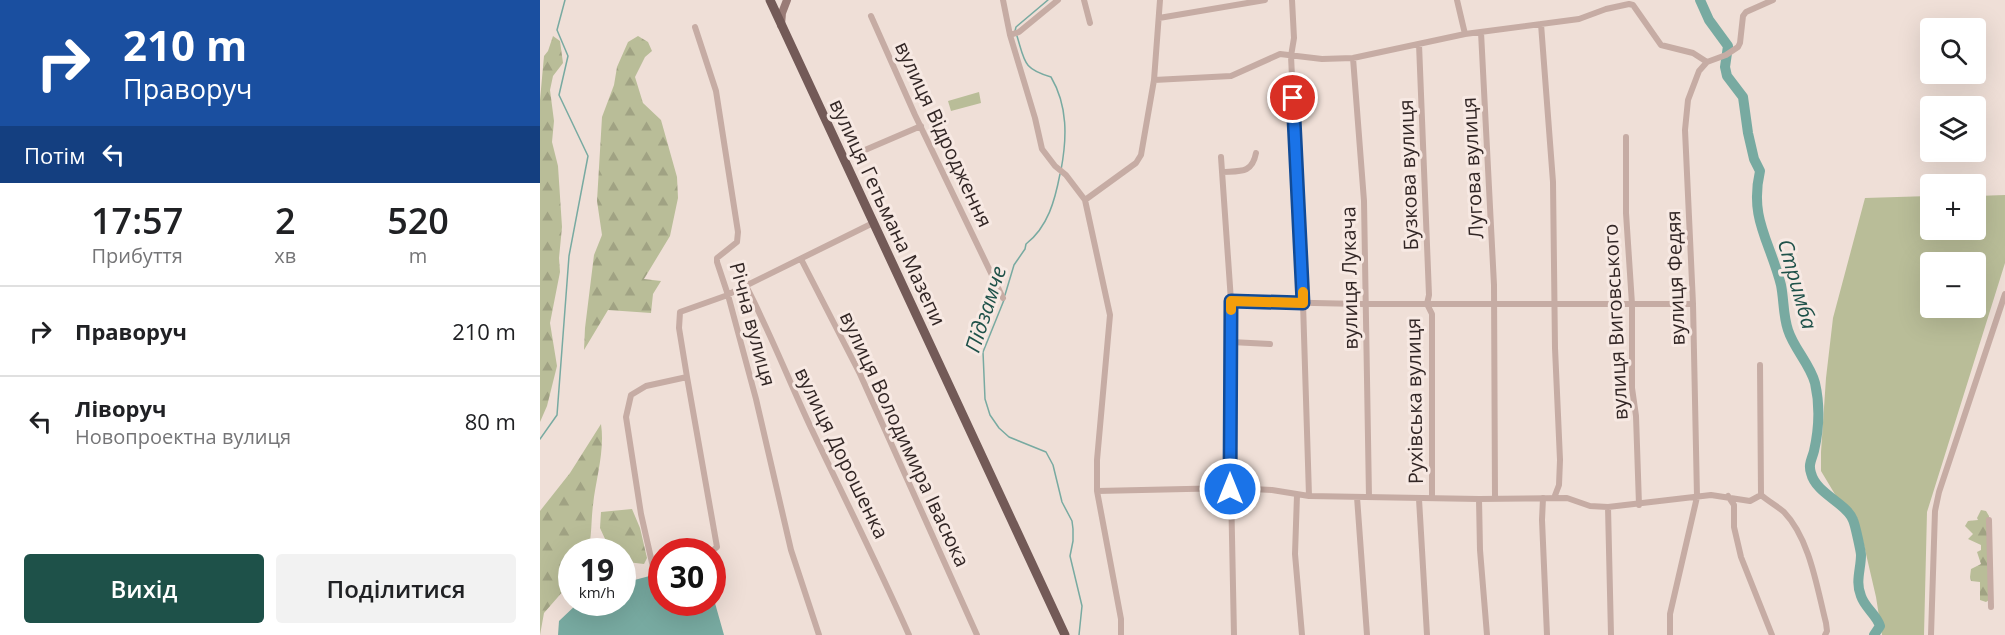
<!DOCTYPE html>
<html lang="uk">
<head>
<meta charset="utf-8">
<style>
	:root { --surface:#fff; --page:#f2f2f2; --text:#202124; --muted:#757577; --line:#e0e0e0; --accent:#1e5149 }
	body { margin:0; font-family:"Open Sans",sans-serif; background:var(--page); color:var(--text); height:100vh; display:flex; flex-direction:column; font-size:22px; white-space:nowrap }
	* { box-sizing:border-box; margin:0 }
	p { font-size:20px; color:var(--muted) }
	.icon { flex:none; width:33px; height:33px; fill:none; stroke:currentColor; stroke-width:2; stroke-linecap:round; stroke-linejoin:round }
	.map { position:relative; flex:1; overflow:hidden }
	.panel { display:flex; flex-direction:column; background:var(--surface); width:540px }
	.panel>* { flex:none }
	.guide { background:#1a4fa0; color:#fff; overflow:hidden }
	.controls { position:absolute; left:1380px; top:18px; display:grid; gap:12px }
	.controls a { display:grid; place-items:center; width:66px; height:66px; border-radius:6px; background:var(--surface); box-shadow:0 6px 24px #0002; font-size:30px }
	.speed { position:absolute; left:18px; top:538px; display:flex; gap:12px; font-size:30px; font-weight:700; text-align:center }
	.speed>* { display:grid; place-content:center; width:78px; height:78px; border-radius:50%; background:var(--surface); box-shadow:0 6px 24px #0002; line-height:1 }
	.speed small { font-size:15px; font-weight:400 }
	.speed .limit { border:9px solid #d22; background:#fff; color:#111 }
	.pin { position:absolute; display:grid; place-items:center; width:51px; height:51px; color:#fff; margin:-26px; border:3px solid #fff; border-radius:50%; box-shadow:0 2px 6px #0007 }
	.me { position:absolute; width:66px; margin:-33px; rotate:0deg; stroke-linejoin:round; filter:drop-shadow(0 0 4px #0008) }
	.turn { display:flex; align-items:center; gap:21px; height:126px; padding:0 24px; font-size:27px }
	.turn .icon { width:78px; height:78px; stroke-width:2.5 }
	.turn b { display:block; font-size:42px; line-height:51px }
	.then { display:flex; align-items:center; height:57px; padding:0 24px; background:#0003; gap:12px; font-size:22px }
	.eta { display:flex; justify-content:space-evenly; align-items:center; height:102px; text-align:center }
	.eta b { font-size:36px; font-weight:600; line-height:42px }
	.primary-button { display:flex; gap:12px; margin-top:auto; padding:12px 24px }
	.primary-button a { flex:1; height:69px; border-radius:6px; background:var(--accent); color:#fff; font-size:24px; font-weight:600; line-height:69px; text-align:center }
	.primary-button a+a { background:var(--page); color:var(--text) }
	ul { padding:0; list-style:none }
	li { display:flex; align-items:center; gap:18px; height:90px; padding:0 24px; border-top:2px solid var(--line) }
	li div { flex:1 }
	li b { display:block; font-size:22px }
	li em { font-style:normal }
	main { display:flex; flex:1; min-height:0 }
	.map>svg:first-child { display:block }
</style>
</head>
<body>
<main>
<section class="panel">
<div class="guide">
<div class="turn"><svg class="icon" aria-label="right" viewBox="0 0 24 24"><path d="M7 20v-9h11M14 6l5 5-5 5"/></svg><div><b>210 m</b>Праворуч</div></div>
<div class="then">Потім<svg class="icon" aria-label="left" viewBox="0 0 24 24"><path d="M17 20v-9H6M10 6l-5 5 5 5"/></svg></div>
</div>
<div class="eta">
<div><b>17:57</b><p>Прибуття</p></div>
<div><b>2</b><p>хв</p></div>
<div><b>520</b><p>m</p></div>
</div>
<ul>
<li><svg class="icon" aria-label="right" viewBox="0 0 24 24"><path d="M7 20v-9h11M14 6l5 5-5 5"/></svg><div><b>Праворуч</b></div><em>210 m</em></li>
<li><svg class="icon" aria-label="left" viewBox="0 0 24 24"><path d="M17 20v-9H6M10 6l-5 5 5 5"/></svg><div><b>Ліворуч</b><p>Новопроектна вулиця</p></div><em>80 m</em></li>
</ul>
<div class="primary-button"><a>Вихід</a><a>Поділитися</a></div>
</section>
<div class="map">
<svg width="1465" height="635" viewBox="0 0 1465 635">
	<defs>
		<pattern id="forest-firs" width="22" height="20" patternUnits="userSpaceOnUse" patternTransform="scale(1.5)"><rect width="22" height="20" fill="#b9bd98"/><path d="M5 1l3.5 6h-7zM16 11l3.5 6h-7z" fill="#a0a283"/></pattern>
	</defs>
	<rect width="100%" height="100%" fill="#efdfd7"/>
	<path fill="url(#forest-firs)" d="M13,36L20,41L23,63L13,76L10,90L14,121L12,142L18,166L22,227L19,258L20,272L10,323L17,366L7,406L0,422V100L4,56L8,51Z
		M98,36L108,42L112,51L105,57L95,77L103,103L121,120L137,177L138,198L130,236L104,279L121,281L113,294L111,313L68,310L44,350L45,328L54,255L62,235L57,201L62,117L74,85L77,67L88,42Z
		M61,424C65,451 56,478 53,505C51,521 52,536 48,552H32L31,582L4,613L0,635V511L30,473Z
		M92,509L100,528L107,558L104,564L87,562L83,560L82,552H71L60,528L61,512Z
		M1441,510L1446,511L1449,516V600L1446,602L1440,600V582L1431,581L1430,577L1431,569L1441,564L1437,552L1441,550V545L1428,539L1433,534L1425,526L1428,521L1438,520L1437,518Z"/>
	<path fill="#b9bd98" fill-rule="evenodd" d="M439,92L441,103L411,111L408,101Z
		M1465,195V263L1387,512L1384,635H1342L1336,597L1323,541L1281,471V452L1286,378L1293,318L1325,198L1390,196V230H1436V196ZM1390,262H1436V308H1390Z"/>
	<path fill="#78aaa1" d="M121,573L122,603H172L173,596L184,635H18L19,621L38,603H82L83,583Z"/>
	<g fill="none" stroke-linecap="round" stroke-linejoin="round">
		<path stroke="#78aaa1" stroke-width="1.5" d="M475,31L476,27L508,0
			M477,36C485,62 483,69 511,77C528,106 527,138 521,170
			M465,295L474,265L485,249L486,244C508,227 515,200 520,174
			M464,300L443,352L445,399L450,415L459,428L469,437L506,452L513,465L522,502L532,521L533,529V541L530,556L542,606L539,635
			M0,439L17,415L29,256L48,156L19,95L28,56L17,30L25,0"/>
		<path stroke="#78aaa1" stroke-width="10" d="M1160,0L1169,20L1188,46L1185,67L1187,76L1203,97L1208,133L1214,159L1220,171C1209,219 1230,241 1241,285C1244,300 1243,315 1248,330C1254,349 1270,364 1275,383C1280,405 1279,429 1274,451C1272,459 1268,464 1271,473C1276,494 1307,503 1313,520C1315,524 1321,552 1321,555C1321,569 1315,582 1321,596C1325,608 1336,614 1340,626L1334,635"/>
		<path stroke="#c6aca4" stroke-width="6" d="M463,0L470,35L495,118L502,149L515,166L526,175L545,200L570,315L557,460V491L581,619V635
			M544,0L550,23
			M752,0L754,38L751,56L763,303L769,496
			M917,0L925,34
			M331,16L375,115L463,298
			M619,18L725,0
			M1001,24L1013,182L1015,348L1020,460L1019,485L1014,498
			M155,27L176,91L198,232L197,242L177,258V262L188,295L216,399L251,550L279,635
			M941,32L954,285L955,499
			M470,35L479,32L518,0
			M879,44L889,295L887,304L892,314V498
			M813,58L824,201L829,497
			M614,80L691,76L740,54L782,59L813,58L925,34L1039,19L1066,9L1089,4L1093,5L1121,45L1153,53L1167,62
			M1086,137V213L1092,304V388L1096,416L1099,505
			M681,157L691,301V488L694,635
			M304,159L381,126
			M682,172C700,171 712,174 716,153
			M545,200L596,163L601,155L614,80L620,0
			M261,259L320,374L437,635
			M206,286C230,332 249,381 271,428C304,497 338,565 369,635
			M691,301L819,304H1153
			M691,342L730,344
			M147,377L177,547L171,552
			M557,491L691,488L732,490L769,496L939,499L1027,498L1050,506L1068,507L1171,495L1210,501L1221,495L1220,365
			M757,495L755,554L762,635
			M1221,495C1228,501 1237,506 1244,512C1270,539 1277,588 1286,623L1287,631L1285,635
			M1188,496L1194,505V527L1201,557L1232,635
			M817,497L827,635
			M1003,498L1002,520L1007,635
			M879,499L887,635
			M939,499L940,550L947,635
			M1068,507L1071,635
			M1449,520L1451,607
			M113,567L101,514L86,417L91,395L106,386L147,377L139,328L140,312L185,296L333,223
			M1130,635V614L1157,497L1153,304L1145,130L1148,100L1159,71L1167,62L1186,55L1198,47L1200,43L1203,16L1206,12L1233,0
			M1391,635L1395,511L1399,492L1465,294"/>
		<path stroke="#997b76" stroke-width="8" d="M241,25L242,13L247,0"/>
		<path stroke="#735a57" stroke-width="9" d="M230,0L525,635"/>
	</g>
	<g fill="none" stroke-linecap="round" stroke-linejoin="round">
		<g stroke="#114b97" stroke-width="15">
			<path id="route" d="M690,489L691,301L763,303L753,98"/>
		</g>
		<use href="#route" stroke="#1a73e8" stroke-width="10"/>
		<path stroke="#f59e0b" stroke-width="10" d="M691,310V301L763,303V292"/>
	</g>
	<g text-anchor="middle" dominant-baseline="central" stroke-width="6" stroke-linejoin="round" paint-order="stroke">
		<g font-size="20" fill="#322625" stroke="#f7e9e3">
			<text transform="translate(404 134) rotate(65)">вулиця Відродження</text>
			<text transform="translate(932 168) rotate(-93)">Лугова вулиця</text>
			<text transform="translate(868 175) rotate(-92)">Бузкова вулиця</text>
			<text transform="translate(348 212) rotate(65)">вулиця Гетьмана Мазепи</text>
			<text transform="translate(809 278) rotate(-91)">вулиця Лукача</text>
			<text transform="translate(1135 278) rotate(-92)">вулиця Федяя</text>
			<text transform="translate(1075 322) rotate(-93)">вулиця Виговського</text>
			<text transform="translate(213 324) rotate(75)">Річна вулиця</text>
			<text transform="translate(874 401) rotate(-91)">Рухівська вулиця</text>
			<text transform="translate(365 439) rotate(65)">вулиця Володимира Івасюка</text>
			<text transform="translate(302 453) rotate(64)">вулиця Дорошенка</text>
		</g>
		<g font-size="21" font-style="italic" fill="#1e5149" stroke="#f7e9e3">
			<text transform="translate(1258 284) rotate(74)">Стримба</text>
			<text transform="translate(445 309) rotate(-72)">Підзамче</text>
		</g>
	</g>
</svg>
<div class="controls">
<a><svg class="icon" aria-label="search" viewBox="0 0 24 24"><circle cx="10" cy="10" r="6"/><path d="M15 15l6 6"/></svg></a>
<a><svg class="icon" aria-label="layers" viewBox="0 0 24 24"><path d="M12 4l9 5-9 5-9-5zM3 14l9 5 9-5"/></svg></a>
<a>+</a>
<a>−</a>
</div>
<div class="speed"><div>19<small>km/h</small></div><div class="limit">30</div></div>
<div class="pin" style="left:753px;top:98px;background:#d93025"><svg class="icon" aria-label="arrive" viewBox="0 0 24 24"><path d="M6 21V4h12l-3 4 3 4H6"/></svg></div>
<svg class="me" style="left:690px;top:489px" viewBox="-20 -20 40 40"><circle r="17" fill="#1a73e8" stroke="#fff" stroke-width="3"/><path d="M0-11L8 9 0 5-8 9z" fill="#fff"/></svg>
</div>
</main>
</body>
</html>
